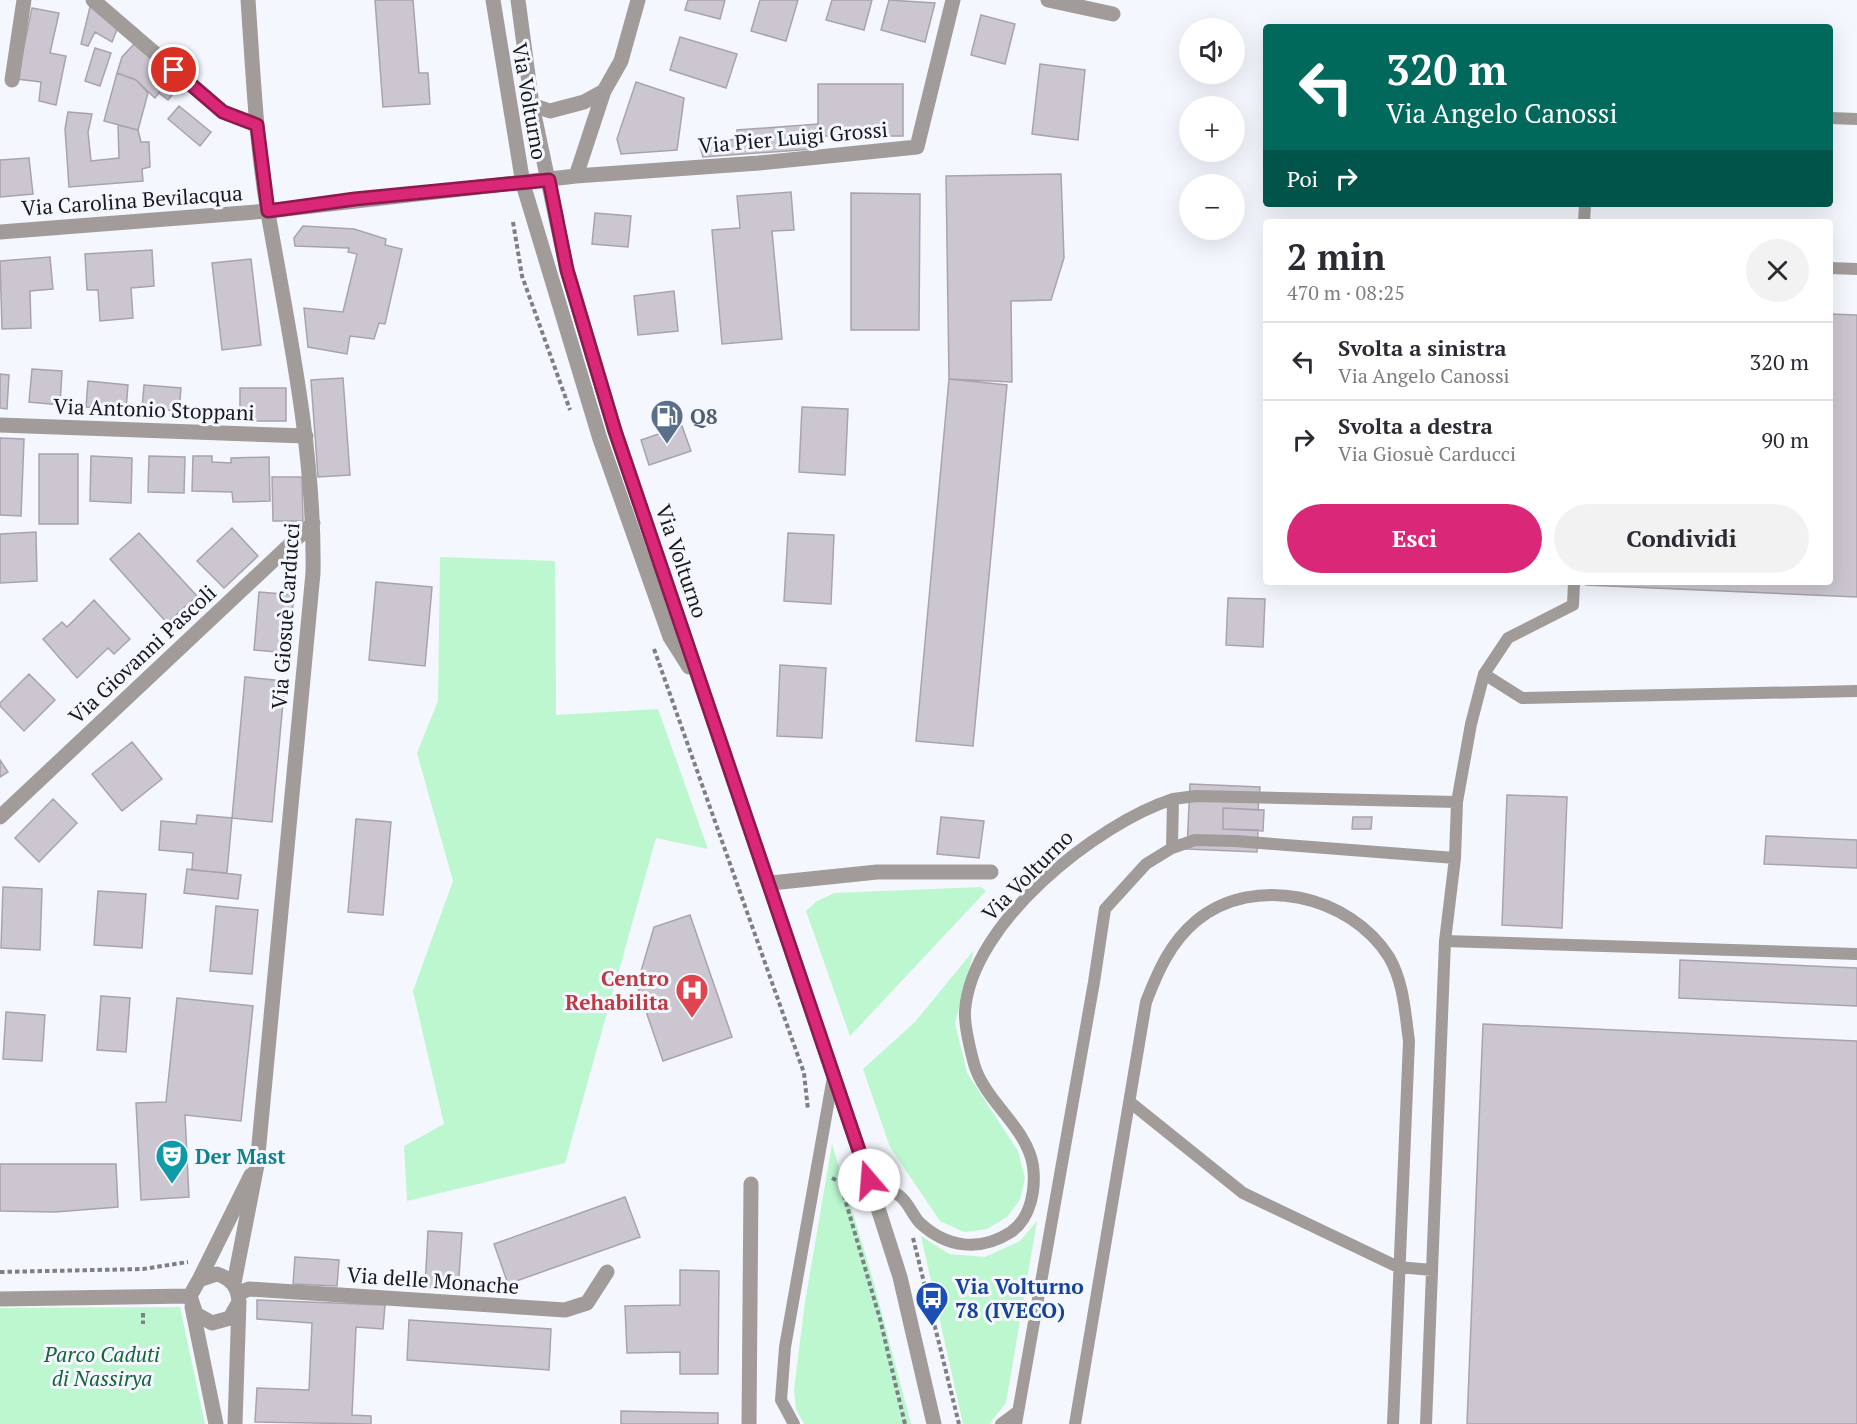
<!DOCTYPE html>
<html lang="it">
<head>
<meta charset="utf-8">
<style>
	:root { --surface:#fff; --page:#f2f2f3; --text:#2b2b33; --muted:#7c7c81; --line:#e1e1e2; --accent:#db2777 }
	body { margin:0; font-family:"PT Serif",serif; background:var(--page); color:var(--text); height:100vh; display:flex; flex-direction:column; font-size:22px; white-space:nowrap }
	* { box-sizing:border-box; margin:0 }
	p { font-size:20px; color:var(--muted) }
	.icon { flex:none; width:33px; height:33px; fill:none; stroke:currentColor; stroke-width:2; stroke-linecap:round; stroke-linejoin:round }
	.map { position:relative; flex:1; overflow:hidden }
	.sheet { position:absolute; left:1263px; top:219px; width:570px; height:366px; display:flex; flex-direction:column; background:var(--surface); border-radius:6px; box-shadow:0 6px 24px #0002 }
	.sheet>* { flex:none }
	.banner { position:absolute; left:1263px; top:24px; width:570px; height:183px; border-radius:6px; box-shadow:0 6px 24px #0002; background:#00695c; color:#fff; overflow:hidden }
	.buttons { position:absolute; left:1179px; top:18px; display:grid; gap:12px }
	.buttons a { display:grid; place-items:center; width:66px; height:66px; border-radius:50%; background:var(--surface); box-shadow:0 6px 24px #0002; font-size:30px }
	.pin { position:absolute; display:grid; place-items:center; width:51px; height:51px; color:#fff; margin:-26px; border:3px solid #fff; border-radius:50%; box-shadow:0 2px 6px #0007 }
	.me { position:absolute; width:66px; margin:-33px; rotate:342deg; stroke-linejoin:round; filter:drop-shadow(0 0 4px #0008) }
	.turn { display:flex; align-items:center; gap:21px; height:126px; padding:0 24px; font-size:27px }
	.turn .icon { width:78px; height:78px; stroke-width:2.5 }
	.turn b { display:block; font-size:42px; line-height:51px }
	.then { display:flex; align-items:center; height:57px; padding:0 24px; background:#0003; gap:12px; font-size:22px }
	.round { display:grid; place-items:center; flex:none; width:63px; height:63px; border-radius:32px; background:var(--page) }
	.headline { display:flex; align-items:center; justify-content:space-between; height:102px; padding:0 24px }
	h1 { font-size:36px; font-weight:700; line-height:45px }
	.action { display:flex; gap:12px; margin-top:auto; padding:12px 24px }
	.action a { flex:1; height:69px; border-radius:36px; background:var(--accent); color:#fff; font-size:24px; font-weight:700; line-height:69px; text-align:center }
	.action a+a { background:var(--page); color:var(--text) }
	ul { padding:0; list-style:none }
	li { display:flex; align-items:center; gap:18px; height:78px; padding:0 24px; border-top:2px solid var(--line) }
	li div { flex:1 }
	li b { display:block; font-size:22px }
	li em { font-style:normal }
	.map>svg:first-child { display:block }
</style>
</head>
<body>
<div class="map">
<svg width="1857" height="1424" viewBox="0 0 1857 1424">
	<rect width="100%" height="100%" fill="#f4f7fd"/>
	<path fill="#bcf7cf" d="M440,557L555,561L556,715L658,709L708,849L656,838L565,1163L407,1201L404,1146L444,1124L413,991L453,881L417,753L438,701Z
		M981,887L986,891L850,1036L806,911L817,901L835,893Z
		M974,950L955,1023L967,1073L1018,1151L1025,1178L1020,1200L1007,1217L987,1229L964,1232L940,1221L890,1147L863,1069L915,1022Z
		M832,1144L872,1276L911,1424H804L796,1409L794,1390L805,1302Z
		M1037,1221L1006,1403L989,1424H963L921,1236L949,1254L985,1257L1020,1241Z
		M180,1307L205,1424H0V1308Z"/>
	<path fill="#cbc6d0" stroke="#a8a3ad" stroke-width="1.5" d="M375,0H413L419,73H428L430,104L383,107Z
		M688,0H725L720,19L685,10Z
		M760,0H798L786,41L751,31Z
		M832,0H872L864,30L826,20Z
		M889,0L935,3L925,42L881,30Z
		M91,3L118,27L112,42L95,32L88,46L81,44Z
		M32,8L59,13L50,53L66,56L56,105L39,101L41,82L17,79Z
		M981,15L1015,24L1005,64L971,55Z
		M680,37L737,54L726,88L670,70Z
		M136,42L173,73L155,98L136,80L117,73L122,57Z
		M95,48L111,53L100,86L85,81Z
		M1040,64L1085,70L1078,140L1032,134Z
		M117,73L136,80L148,93L138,130L104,121Z
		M169,78L179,86L168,100L159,93Z
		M636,82L684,98L677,150L621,154L617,139Z
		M818,84H903V136H818Z
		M179,106L211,132L200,146L168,119Z
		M68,112L92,114L88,132L91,161L119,158L118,125L138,130L141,142H149L150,167L142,169L143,181L69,187L65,129Z
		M818,124L814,149L703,157L699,143L738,139L737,130Z
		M29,158L33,194L0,197V160Z
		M1061,174L1064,258L1051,300L1011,301L1012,382L949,379L946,176Z
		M791,192L794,230L772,231L782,339L722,344L712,230L740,228L737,196Z
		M851,193L920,194L919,330H851Z
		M595,213L631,216L628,247L592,244Z
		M303,226L354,229L386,239L385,245L402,249L385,324L379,323L374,339L350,336L347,354L308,347L304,308L343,312L357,254L348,252L349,248L295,246L294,238Z
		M152,250L154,286L131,288L133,318L100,321L98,290H87L85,254Z
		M50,257L53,289L30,291L31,328L2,329L0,261Z
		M251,259L261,345L222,350L212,263Z
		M674,291L678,331L638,335L634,296Z
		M1830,314L1857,315V597L1586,585V582H1830Z
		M32,369L62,371L60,405L29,402Z
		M0,374L9,375L7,409L0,408Z
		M343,378L350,475L318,477L311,380Z
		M949,379L1007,385L973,746L916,741Z
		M88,381L128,385L126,410L86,407Z
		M144,385L181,388L179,411L142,408Z
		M240,388H286V421H240Z
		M802,407L848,409L845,475L799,472Z
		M682,426L691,451L649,465L641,440Z
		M0,438L24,439L21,516L0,515Z
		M39,454H78V524H39Z
		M91,456L132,458L131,503L90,501Z
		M149,456L185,457L184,493L148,492Z
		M193,456H212V462L231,463V458L269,457L270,501L233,502L232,492L192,491Z
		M272,477H302L303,521H273Z
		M232,528L258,556L224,588L197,561Z
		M36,532L37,581L0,583V534Z
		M139,533L197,596L167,623L110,559Z
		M788,533L834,535L831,604L784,601Z
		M376,582L432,587L425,666L369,660Z
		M259,592L294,595L288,653L254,650Z
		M1228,598L1265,599L1263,647L1226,645Z
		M94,600L130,639L114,654L108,648L77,678L43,639L62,622L67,627Z
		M780,665L826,668L822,738L777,736Z
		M29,674L55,700L24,731L0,706V703Z
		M245,677L285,681L272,822L232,818Z
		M132,742L162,779L122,811L92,774Z
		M0,760L8,772L0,777Z
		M1190,784L1260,787L1258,810L1223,808V829L1258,830L1257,852L1187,849Z
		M1507,795L1567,797L1562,928L1502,925Z
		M53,799L77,823L39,862L15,838Z
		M1223,808L1264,810L1263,831L1223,829Z
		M197,815L232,818L227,873L192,870L193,853L159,850L161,821L196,824Z
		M941,817L984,821L979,858L937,854Z
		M1353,817H1372L1371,829H1352Z
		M356,819L391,822L383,915L348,912Z
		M1766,836L1857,840V868L1764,864Z
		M187,869L241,875L238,899L184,893Z
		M3,887L42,889L40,950L1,948Z
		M98,891L146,894L142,948L94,945Z
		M216,906L258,910L252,974L210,971Z
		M690,915L732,1037L663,1061L637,985L654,927Z
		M1680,960L1857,968V1006L1679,998Z
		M101,996L130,998L126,1052L97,1050Z
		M177,998L253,1006L241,1121L185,1115L189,1197L141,1200L136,1103L166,1102Z
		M6,1012L45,1015L42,1061L3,1059Z
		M1483,1024L1857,1041V1424H1467Z
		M0,1164H116L118,1207L55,1212L0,1211Z
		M625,1197L640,1237L508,1284L494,1244Z
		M428,1231L462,1233L458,1290L425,1287Z
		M295,1257L339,1260L337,1286L293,1284Z
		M680,1270L719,1271L718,1374H680V1352L627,1353L625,1306L680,1305Z
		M257,1300L385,1305L383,1329L356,1327L352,1415L371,1416V1424L255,1422L257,1388L309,1390L312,1323L257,1319Z
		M409,1320L551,1329L549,1370L407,1360Z
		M621,1411L718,1413V1424H621Z"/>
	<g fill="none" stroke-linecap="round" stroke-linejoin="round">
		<path stroke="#7e7f84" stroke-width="4" stroke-dasharray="4.5 3" stroke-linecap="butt" d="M513,222L522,276L570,410
			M654,649L804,1073L808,1110
			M832,1178L840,1182L880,1319L905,1424
			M913,1238L959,1424
			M0,1272L143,1269L188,1262
			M143,1313V1324"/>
		<path stroke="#a19c99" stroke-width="12" d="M1830,118L1857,119
			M1584,222L1585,204
			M1830,268L1857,269
			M1484,674L1522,698L1857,691
			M1173,799L1196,796L1457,802
			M1172,848L1195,840L1235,841L1455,858
			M1445,941L1857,954
			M1131,1103L1243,1193L1398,1267L1432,1270
			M869,1180C880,1185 892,1190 901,1197C909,1204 913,1216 920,1223C947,1248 980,1252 1011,1232C1031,1218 1036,1189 1033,1166C1027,1127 985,1102 974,1064C970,1048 964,1027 965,1011C971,923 1096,824 1173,799L1172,848L1146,864L1105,909L1094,982L1016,1424
			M794,1424L781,1400L785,1347L833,1077
			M1001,1424L1017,1412
			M1075,1424L1146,1002C1158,971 1170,943 1196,921C1254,873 1350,895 1389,957C1404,983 1405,1013 1409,1041L1393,1424
			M1426,1424L1445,941L1455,858L1457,802L1471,724L1484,674L1508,638L1573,605L1574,582"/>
		<path stroke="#a19c99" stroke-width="15" d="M93,0L223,112L257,125
			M1048,0L1113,14
			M12,80L24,0
			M532,105L550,111L584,102L604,91L621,61L638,0
			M576,176L604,91
			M0,232L268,211L576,176L759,163L917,147L953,0
			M0,425L306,436
			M0,817L313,523
			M771,883L877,872H991
			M199,1280L251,1175
			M234,1283L257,1165L313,573C315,451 289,333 268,213C256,143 253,71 248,0
			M239,1293L249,1289L565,1310L587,1303L607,1272
			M0,1299L190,1296
			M192,1307L216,1424
			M235,1424L239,1302C238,1287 232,1279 217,1274L199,1280L190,1296L196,1314L212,1323L230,1318L239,1302
			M749,1424L751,1184"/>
		<path stroke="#a19c99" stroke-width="15" d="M493,0L523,184L600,439L670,637L689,667
			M518,0L532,105L567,270L615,431L869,1180L900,1277L934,1424"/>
	</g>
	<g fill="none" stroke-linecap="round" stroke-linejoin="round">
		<g stroke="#8e194d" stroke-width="15">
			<path id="route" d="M174,70L223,112L257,125L268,211L355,199L549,180L567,270L615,431L869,1180"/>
		</g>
		<use href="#route" stroke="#db2777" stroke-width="10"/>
	</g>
	<defs>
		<g id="fuel-pin" transform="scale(1.725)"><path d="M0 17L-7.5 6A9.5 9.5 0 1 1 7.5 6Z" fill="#5c6f8a" stroke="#f4f7fd"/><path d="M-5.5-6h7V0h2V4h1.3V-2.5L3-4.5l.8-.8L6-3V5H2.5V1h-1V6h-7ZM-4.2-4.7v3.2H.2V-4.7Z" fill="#fff"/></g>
		<g id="hospital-pin" transform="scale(1.725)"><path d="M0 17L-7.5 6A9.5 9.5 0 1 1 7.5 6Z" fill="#e0444e" stroke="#f4f7fd"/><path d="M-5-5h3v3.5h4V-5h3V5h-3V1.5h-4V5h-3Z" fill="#fff"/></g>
		<g id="theatre-pin" transform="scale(1.725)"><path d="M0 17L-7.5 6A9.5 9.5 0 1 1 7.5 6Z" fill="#0f9aa8" stroke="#f4f7fd"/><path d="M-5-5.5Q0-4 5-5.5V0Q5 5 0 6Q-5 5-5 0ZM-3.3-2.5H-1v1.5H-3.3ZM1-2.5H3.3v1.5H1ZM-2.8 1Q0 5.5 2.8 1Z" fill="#fff"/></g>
		<g id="bus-pin" transform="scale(1.725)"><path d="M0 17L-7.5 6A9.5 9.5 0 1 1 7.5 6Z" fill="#1a4fb4" stroke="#f4f7fd"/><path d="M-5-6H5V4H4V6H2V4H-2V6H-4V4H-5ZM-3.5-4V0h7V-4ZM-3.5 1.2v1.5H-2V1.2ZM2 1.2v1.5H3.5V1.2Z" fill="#fff"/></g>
	</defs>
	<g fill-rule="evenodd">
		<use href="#fuel-pin" x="667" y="416"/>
		<use href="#hospital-pin" x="692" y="990"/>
		<use href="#theatre-pin" x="172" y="1156"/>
		<use href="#bus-pin" x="932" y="1298"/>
	</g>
	<g text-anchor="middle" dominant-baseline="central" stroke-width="6" stroke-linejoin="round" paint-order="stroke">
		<g font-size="21" fill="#191a1e" stroke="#f4f7fd">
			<text transform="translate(530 101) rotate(80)">Via Volturno</text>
			<text transform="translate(793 137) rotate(-5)">Via Pier Luigi Grossi</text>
			<text transform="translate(132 200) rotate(-4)">Via Carolina Bevilacqua</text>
			<text transform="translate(154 409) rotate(2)">Via Antonio Stoppani</text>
			<text transform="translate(682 561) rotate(71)">Via Volturno</text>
			<text transform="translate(285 616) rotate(-86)">Via Giosuè Carducci</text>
			<text transform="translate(142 654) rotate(-43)">Via Giovanni Pascoli</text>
			<text transform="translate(1027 875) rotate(-45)">Via Volturno</text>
			<text transform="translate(433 1280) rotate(4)">Via delle Monache</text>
		</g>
		<g font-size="21" font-weight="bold" fill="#4e5e75" stroke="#f4f7fd" text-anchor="start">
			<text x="690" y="416">Q8</text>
		</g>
		<g font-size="21" font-weight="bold" fill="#be3a42" stroke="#f4f7fd" text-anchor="end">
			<text x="669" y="978">Centro<tspan x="669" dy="24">Rehabilita</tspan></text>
		</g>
		<g font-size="21" font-weight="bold" fill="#0d838f" stroke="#f4f7fd" text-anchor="start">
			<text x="195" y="1156">Der Mast</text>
		</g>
		<g font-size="21" font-weight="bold" fill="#164399" stroke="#f4f7fd" text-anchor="start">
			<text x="955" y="1286">Via Volturno<tspan x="955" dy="24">78 (IVECO)</tspan></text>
		</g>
		<g font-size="21" font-style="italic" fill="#16643b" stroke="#f4f7fd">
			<text x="102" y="1354">Parco Caduti<tspan x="102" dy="24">di Nassirya</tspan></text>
		</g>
	</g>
</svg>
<div class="buttons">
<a><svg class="icon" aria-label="sound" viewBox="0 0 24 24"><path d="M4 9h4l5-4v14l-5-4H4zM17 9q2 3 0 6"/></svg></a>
<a>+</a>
<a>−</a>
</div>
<div class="pin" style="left:174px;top:70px;background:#d93025"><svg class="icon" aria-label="arrive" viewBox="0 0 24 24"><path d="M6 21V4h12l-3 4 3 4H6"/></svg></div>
<svg class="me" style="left:869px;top:1180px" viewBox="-20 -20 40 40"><circle r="19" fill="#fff"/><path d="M0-13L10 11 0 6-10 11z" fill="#db2777"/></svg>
<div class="banner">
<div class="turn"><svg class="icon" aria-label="left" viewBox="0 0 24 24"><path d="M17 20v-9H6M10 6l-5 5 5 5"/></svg><div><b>320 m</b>Via Angelo Canossi</div></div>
<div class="then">Poi<svg class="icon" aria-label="right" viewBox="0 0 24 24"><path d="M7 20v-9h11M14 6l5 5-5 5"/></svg></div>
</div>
<section class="sheet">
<div class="headline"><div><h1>2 min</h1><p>470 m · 08:25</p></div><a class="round"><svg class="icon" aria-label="close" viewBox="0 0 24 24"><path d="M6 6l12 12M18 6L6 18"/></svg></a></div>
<ul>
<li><svg class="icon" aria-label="left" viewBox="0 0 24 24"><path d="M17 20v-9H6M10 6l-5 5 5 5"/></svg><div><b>Svolta a sinistra</b><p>Via Angelo Canossi</p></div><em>320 m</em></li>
<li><svg class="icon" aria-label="right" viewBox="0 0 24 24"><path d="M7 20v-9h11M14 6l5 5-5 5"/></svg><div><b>Svolta a destra</b><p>Via Giosuè Carducci</p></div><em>90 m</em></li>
</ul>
<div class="action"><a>Esci</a><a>Condividi</a></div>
</section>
</div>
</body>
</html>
